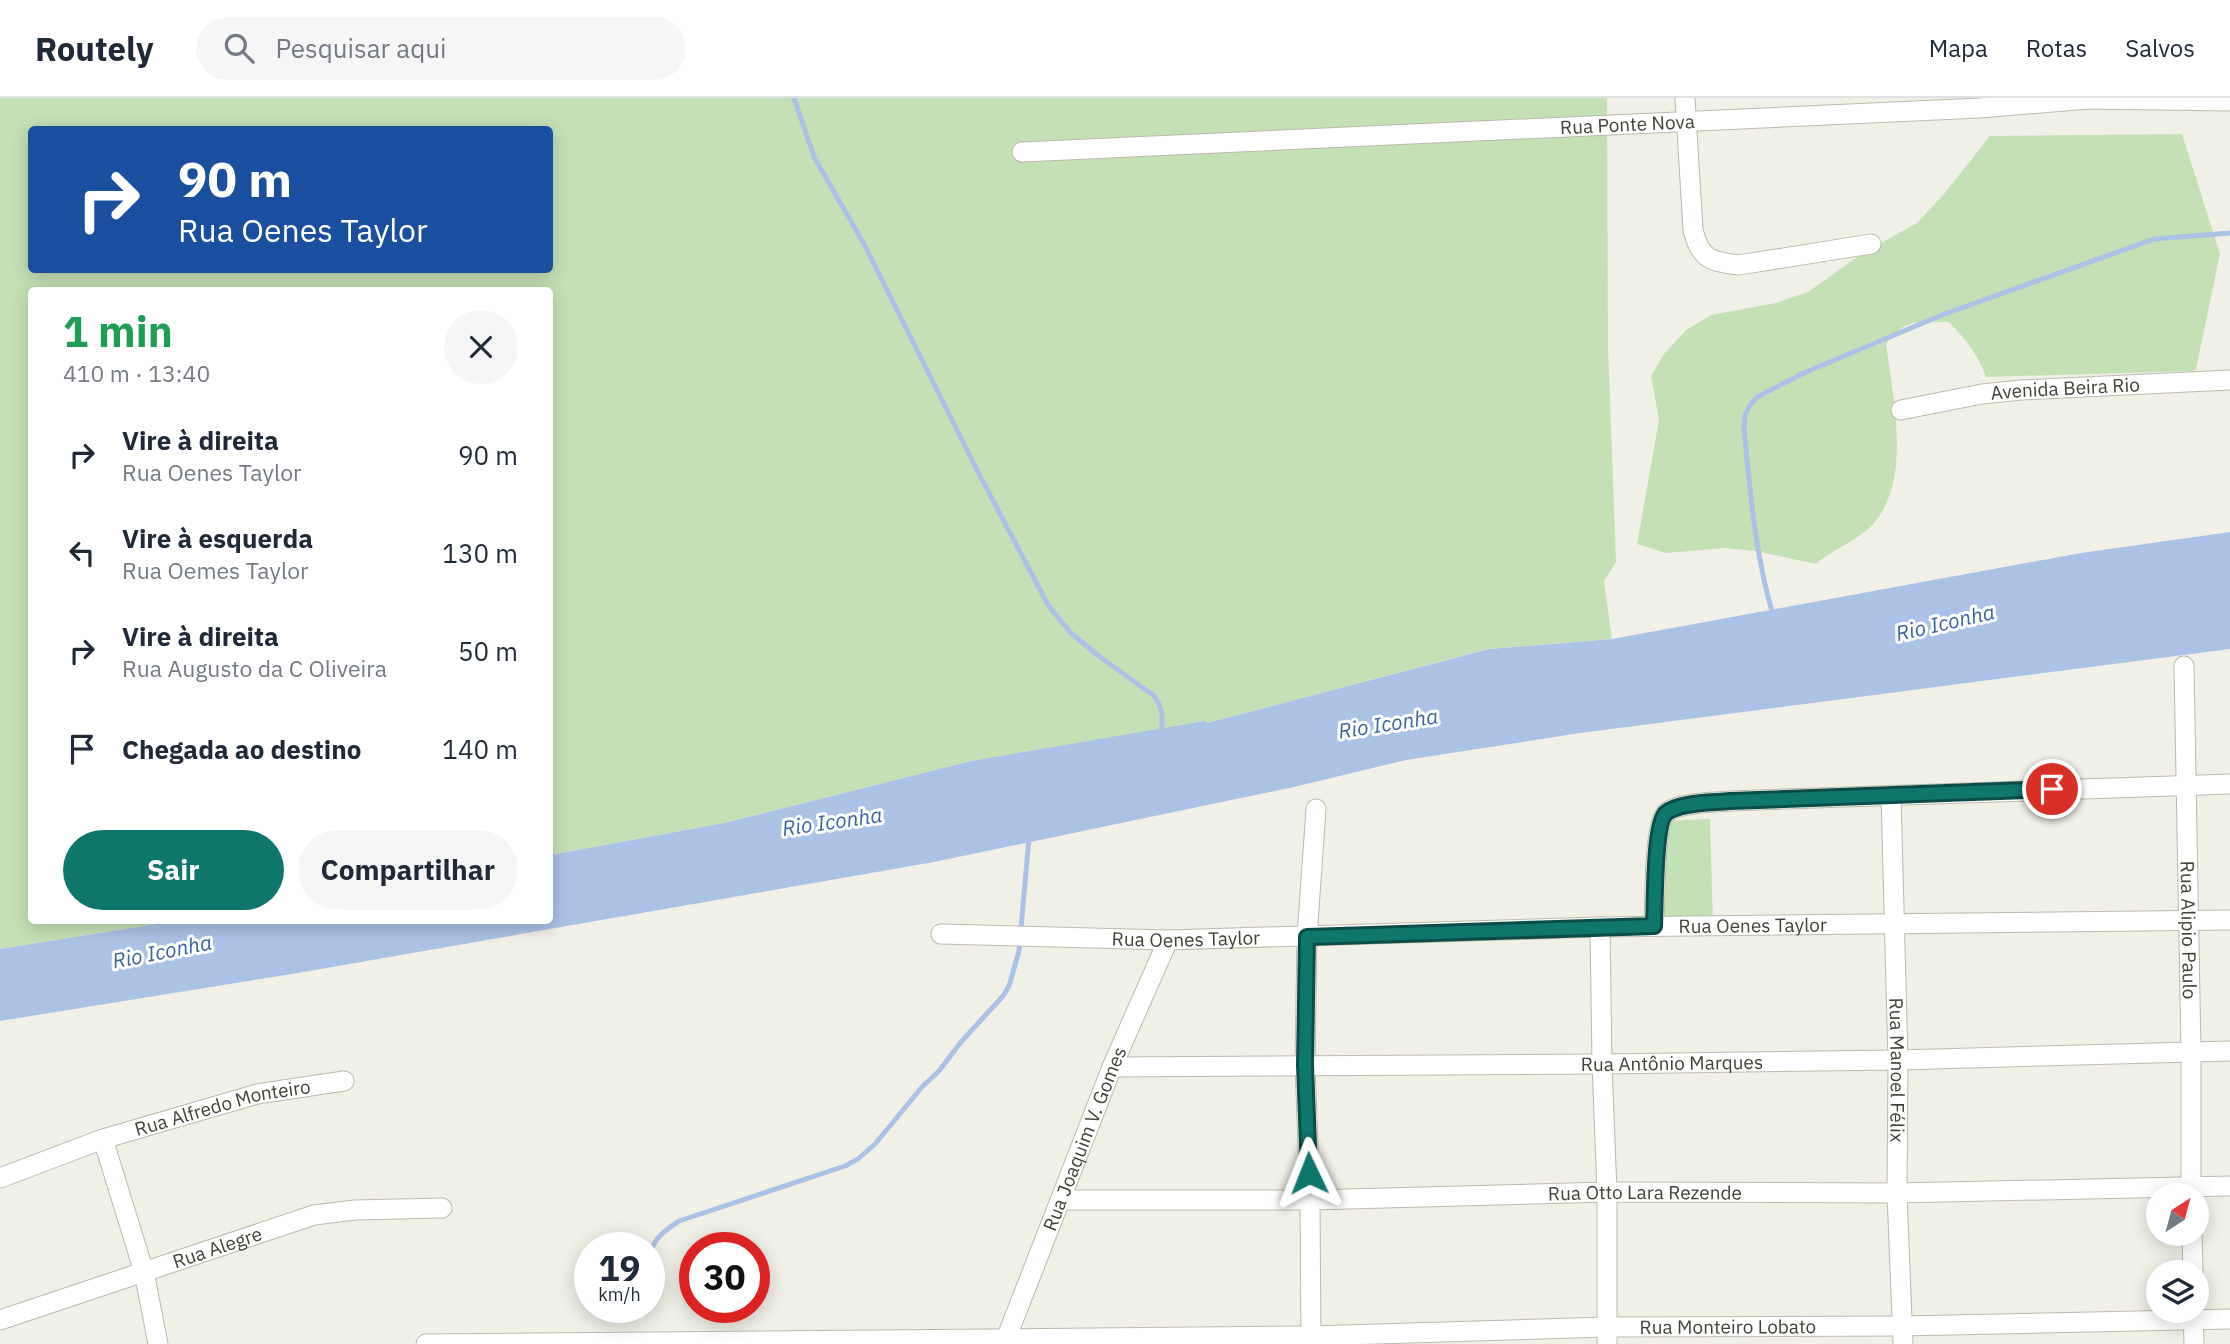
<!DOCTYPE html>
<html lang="pt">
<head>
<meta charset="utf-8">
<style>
	:root { --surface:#fff; --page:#f6f6f7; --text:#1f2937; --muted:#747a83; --line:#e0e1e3; --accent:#0f766e }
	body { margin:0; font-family:"IBM Plex Sans",sans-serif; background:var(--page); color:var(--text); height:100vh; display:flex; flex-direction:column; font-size:26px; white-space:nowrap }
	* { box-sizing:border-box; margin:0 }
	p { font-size:23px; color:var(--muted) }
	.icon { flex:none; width:38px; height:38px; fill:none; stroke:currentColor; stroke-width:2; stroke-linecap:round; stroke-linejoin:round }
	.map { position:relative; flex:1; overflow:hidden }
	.side { position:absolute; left:28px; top:189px; width:525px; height:637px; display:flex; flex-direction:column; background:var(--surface); border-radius:7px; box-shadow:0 4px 18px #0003 }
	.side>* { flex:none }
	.top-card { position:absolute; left:28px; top:28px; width:525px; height:147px; border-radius:7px; box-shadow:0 4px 18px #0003; background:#1a4fa0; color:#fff; overflow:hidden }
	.needle { width:46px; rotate:36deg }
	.buttons { position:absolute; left:2146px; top:1085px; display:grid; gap:14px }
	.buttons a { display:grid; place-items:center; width:63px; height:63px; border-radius:50%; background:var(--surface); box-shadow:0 4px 18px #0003; font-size:35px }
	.speed { position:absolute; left:574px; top:1134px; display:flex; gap:14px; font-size:35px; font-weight:700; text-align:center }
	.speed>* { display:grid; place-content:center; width:91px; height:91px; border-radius:50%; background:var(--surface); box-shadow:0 4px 18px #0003; line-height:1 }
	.speed small { font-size:18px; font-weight:400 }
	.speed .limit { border:10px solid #d22; background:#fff; color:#111 }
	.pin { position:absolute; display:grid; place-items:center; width:60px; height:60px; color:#fff; margin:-30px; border:4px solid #fff; border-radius:50%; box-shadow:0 2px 7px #0007 }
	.me { position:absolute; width:77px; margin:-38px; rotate:358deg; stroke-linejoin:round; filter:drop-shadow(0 0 5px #0008) }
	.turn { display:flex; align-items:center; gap:24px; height:147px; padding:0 35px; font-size:32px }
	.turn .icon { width:91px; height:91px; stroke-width:2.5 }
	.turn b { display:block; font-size:49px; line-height:60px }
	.round { display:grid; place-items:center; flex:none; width:74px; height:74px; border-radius:37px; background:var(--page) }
	.summary { display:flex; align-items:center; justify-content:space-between; height:119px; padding:0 35px }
	h1 { font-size:42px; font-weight:800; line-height:52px; color:#1e9e55 }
	.cta { display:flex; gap:14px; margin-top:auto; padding:14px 35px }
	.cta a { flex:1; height:80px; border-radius:42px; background:var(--accent); color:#fff; font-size:28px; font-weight:800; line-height:80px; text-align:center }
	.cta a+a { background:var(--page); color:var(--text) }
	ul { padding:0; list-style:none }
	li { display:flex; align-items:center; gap:21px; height:98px; padding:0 35px }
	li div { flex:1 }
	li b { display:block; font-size:26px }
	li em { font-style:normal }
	header { display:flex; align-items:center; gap:42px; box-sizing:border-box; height:98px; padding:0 35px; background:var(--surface); border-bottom:2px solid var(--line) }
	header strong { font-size:33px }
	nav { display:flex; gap:38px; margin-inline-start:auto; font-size:24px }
	.search { width:490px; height:63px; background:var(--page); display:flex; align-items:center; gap:18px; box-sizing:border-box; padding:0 24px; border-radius:38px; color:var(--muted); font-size:26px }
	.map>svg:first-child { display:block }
</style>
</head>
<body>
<header>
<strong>Routely</strong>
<div class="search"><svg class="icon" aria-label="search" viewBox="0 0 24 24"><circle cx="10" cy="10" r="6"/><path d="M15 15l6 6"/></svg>Pesquisar aqui</div>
<nav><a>Mapa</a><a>Rotas</a><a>Salvos</a></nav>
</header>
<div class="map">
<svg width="2230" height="1246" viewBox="0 0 2230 1246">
	<rect width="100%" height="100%" fill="#f1f0e7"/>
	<path fill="#c4e1b5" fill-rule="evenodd" d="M0,0H1607L1608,247L1616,464L1604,483L1612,541L1488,551L1207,625L1205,624L971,663L724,725L550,757V192H32V822L175,823L0,851ZM32,32H550V172H32Z
		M2182,36L2220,156L2196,271L2193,273L1986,279C1978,256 1965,241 1949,224C1918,225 1907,219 1886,246C1893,299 1912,381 1874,425C1858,443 1834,450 1816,466L1755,453L1725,450L1666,455L1637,446L1659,322L1651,278L1664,256L1686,232L1711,217L1776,205L1808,194L1863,155L1917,125L1944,96L1990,38Z
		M1710,721L1713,828L1648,832L1655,723Z"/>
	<path fill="#abc2e7" d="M2230,434V551L1580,635L1406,662L1294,689L934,764L292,876L0,923V851L175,823L550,822V757L724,725L971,663L1205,623L1207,625L1489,551L1612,541L2081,455Z"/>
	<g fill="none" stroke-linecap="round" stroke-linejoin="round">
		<path stroke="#abc2e7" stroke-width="5" d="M794,0L814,59L864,146L977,372L1048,507L1070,534L1100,559L1153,597C1164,610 1163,621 1161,637
			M1773,517C1755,456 1750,393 1744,330L1745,317L1750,307L1757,299L1806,274L1942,217L2154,141L2230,135
			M651,1153C656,1138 666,1132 679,1123L845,1068L858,1061L875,1046L922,989L939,973L961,944L1003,898L1009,888L1019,853L1029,740"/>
		<g stroke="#bcb9ab" stroke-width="21">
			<g id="minor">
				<path d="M1685,0L1693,132C1700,161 1711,164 1739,167L1871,146"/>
				<path id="s1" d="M1022,54L1980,10L2089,1L2230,3"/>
				<path id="s2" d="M1901,312L1982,296L2021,292L2230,282"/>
				<path id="s3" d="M2184,568L2191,953V1097"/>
				<path id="s4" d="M1891,697L1898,962L1897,1095L1903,1246"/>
				<path d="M1654,828C1655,807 1654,726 1666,715C1679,704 1713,705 1730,703L2230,686"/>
				<path d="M1600,829L1602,966L1607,1094V1246"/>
				<path id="s5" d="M941,836L1168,842L1600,829L2230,822"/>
				<path id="s6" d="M1112,969L1602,966L1898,962L2230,953"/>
				<path d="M103,1041L144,1174L158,1246"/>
				<path id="s7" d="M0,1080L103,1041L257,996L344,983"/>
				<path id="s8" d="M1061,1102H1310L1607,1094L1897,1095L2230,1088"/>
				<path d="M2192,1136L2193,1174"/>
				<path d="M2193,1213L2194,1246"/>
				<path id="s9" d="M0,1222L314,1117L355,1112L442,1110"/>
				<path id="s10" d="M1006,1241L1112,969L1168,842"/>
				<path id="s11" d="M426,1246L1311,1238L1607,1229L1902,1228L2230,1221"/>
				<path d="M1311,1246L1310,1102L1305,967L1307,839L1316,711"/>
			</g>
		</g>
		<use href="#minor" stroke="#fff" stroke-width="19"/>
	</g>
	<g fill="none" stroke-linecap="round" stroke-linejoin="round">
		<g stroke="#0a4d48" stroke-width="18">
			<path id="route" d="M1309,1075L1305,967L1307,839L1654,828C1655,807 1654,726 1666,715C1679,704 1713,705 1730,703L2052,691"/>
		</g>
		<use href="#route" stroke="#0f766e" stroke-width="12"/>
	</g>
	<g text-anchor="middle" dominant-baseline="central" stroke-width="6" stroke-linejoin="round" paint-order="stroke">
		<g font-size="19" fill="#444137" stroke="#fff">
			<text stroke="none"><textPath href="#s1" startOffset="606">Rua Ponte Nova</textPath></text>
			<text stroke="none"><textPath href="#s2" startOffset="166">Avenida Beira Rio</textPath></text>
			<text stroke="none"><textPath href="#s5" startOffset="812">Rua Oenes Taylor</textPath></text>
			<text stroke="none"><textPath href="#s3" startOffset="264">Rua Alipio Paulo</textPath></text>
			<text stroke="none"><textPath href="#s5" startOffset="245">Rua Oenes Taylor</textPath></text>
			<text stroke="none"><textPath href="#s6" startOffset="560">Rua Antônio Marques</textPath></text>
			<text stroke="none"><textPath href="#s4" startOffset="275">Rua Manoel Félix</textPath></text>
			<text stroke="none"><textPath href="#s7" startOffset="234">Rua Alfredo Monteiro</textPath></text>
			<text stroke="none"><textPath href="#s10" startOffset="215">Rua Joaquim V. Gomes</textPath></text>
			<text stroke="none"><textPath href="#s8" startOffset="584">Rua Otto Lara Rezende</textPath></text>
			<text stroke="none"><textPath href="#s9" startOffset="229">Rua Alegre</textPath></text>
			<text stroke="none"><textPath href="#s11" startOffset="1302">Rua Monteiro Lobato</textPath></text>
		</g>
		<g font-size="21" font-style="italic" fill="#3e63a2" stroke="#fff">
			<text transform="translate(1945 524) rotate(-13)">Rio Iconha</text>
			<text transform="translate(1388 625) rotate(-9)">Rio Iconha</text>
			<text transform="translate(832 723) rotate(-8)">Rio Iconha</text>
			<text transform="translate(162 853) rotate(-11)">Rio Iconha</text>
		</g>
	</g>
</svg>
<div class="buttons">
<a><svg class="needle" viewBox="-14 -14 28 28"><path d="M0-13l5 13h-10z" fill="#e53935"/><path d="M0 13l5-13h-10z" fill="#747a83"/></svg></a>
<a><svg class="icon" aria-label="layers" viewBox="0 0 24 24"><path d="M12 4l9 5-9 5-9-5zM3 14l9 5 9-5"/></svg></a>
</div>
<div class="speed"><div>19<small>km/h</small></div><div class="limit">30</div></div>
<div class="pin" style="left:2052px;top:691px;background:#d93025"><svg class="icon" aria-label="arrive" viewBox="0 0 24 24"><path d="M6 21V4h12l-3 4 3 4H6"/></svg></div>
<svg class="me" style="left:1309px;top:1075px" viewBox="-20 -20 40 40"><path d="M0-17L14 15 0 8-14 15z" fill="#0f766e" stroke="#fff" stroke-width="4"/></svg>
<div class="top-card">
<div class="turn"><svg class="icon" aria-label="right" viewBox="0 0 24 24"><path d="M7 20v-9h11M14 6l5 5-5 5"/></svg><div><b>90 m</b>Rua Oenes Taylor</div></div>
</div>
<section class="side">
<div class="summary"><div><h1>1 min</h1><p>410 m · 13:40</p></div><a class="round"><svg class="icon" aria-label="close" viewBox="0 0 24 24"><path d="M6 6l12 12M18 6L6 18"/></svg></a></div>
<ul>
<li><svg class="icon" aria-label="right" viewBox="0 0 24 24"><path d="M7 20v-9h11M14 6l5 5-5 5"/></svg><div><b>Vire à direita</b><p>Rua Oenes Taylor</p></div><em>90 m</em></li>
<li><svg class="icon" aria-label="left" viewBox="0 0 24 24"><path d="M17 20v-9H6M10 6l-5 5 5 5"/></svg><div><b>Vire à esquerda</b><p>Rua Oemes Taylor</p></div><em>130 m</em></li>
<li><svg class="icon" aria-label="right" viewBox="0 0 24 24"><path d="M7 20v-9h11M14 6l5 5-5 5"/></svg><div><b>Vire à direita</b><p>Rua Augusto da C Oliveira</p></div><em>50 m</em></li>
<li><svg class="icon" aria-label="arrive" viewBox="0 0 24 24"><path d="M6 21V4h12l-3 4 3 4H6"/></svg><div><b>Chegada ao destino</b></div><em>140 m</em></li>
</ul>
<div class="cta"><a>Sair</a><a>Compartilhar</a></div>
</section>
</div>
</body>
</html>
